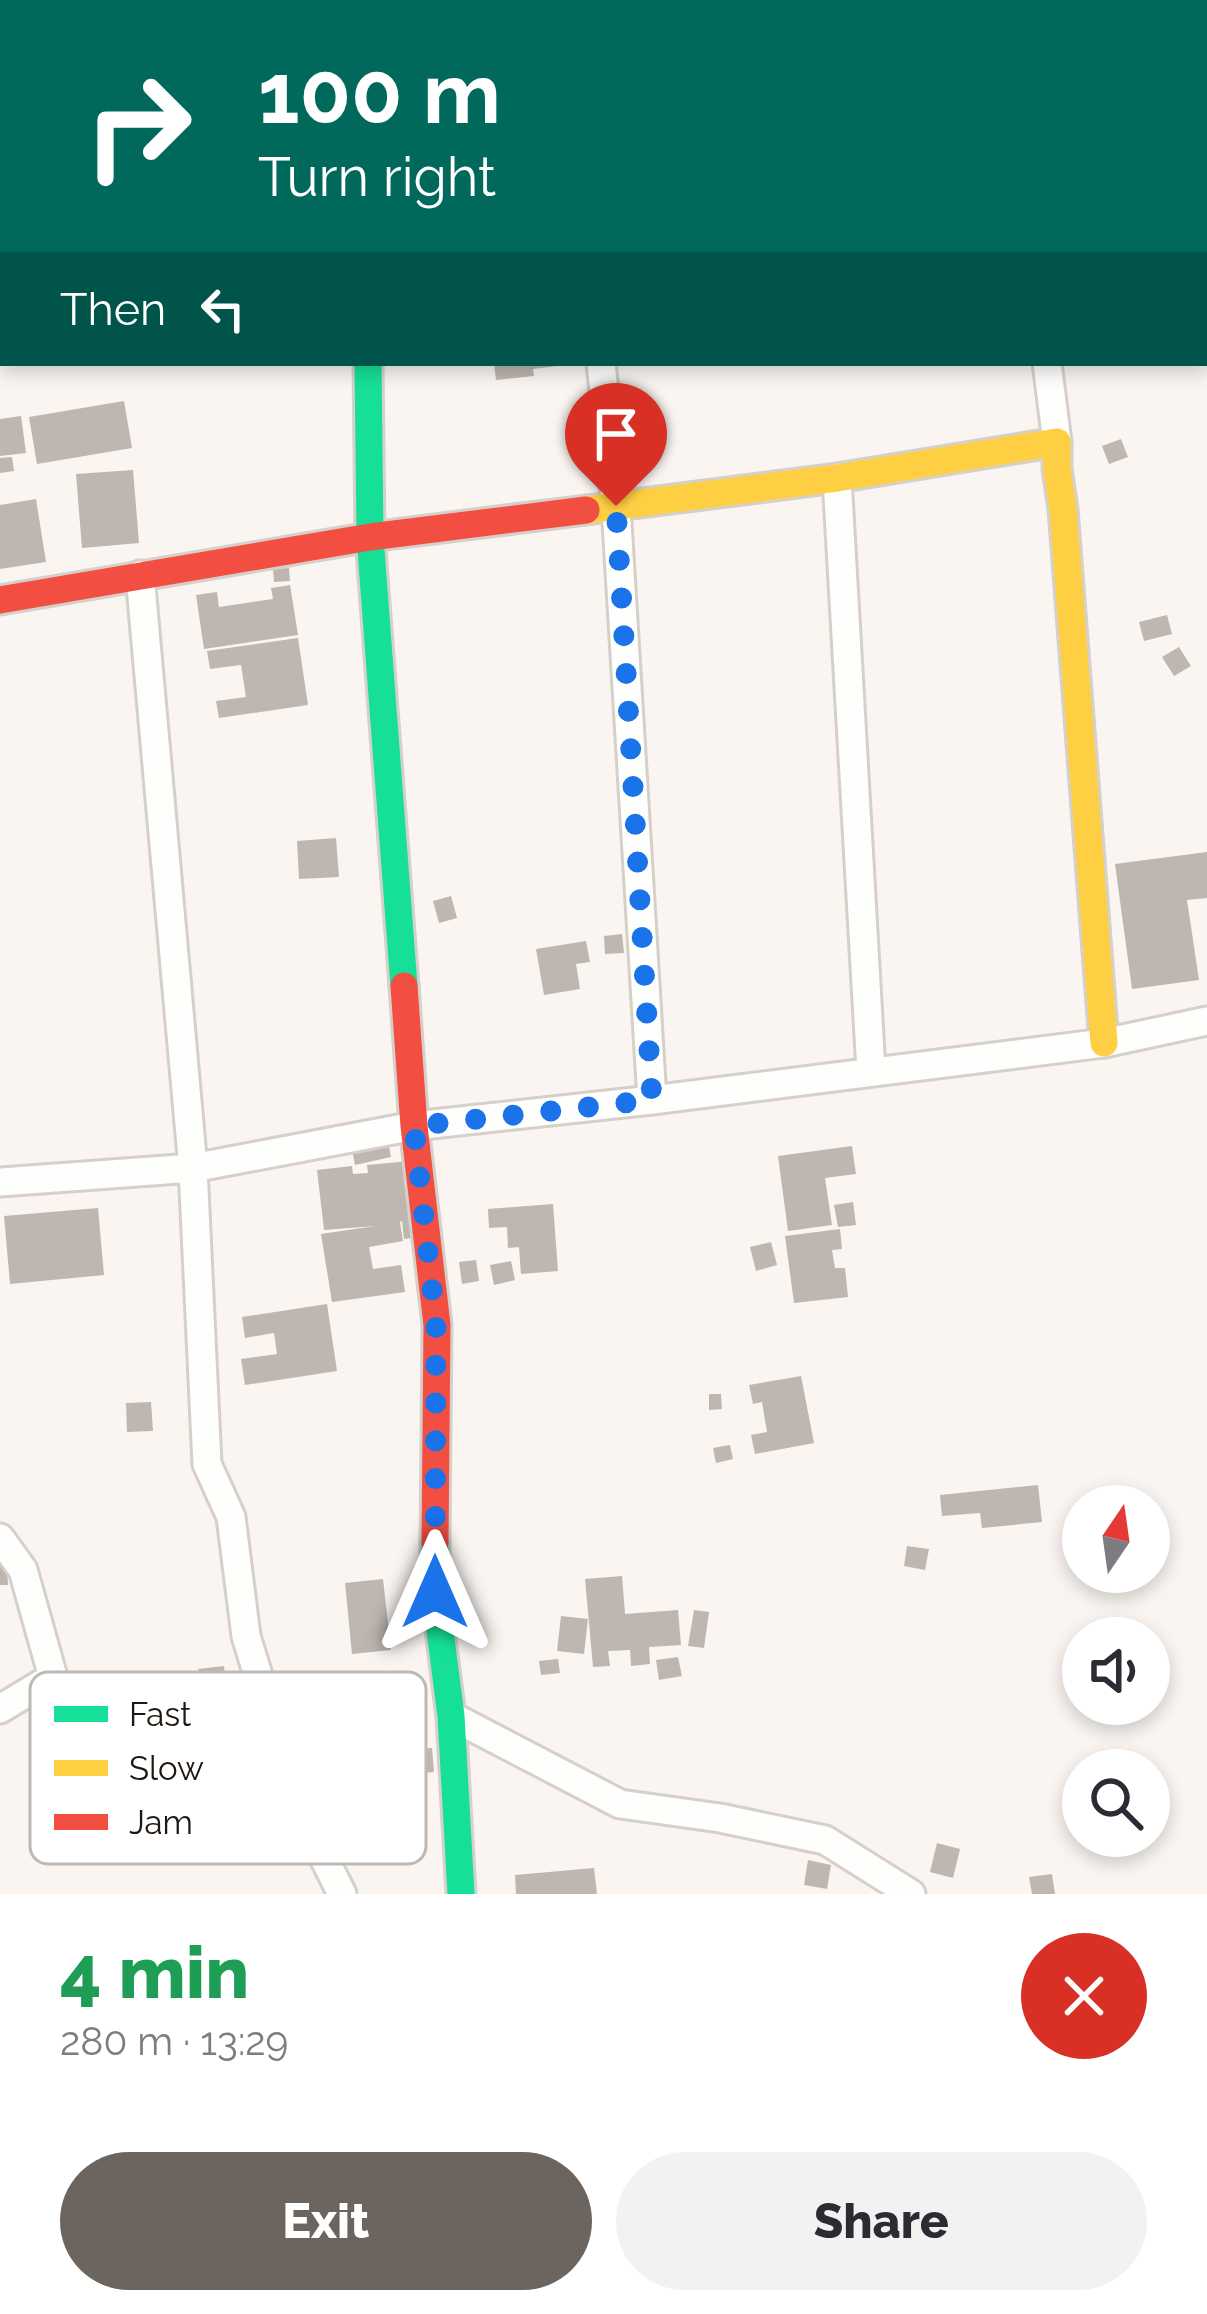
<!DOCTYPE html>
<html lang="en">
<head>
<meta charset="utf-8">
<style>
	:root { --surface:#fff; --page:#f2f2f3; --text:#2b2b33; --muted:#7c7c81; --accent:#6c655f }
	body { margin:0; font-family:Raleway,sans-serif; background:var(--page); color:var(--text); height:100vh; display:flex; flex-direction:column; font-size:45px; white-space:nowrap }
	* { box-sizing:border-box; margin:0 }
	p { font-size:39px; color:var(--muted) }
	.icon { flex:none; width:66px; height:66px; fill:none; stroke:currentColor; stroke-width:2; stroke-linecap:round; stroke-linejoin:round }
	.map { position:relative; height:1894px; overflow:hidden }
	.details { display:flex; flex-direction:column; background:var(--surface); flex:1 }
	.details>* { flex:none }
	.top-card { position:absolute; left:0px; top:0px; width:1209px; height:366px; box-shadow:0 6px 18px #0003; background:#00695c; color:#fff; overflow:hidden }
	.needle { width:78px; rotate:13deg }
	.tools { position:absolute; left:1062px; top:1485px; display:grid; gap:24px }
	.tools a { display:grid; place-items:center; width:108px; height:108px; border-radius:50%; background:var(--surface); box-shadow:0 6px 18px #0003; font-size:60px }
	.pin { position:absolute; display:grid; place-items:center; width:102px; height:102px; color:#fff; margin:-123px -51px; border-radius:50% 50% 50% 0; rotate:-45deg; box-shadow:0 0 12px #0007 }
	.pin .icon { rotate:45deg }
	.me { position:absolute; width:132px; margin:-66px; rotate:0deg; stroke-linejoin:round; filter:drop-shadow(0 0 9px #0008) }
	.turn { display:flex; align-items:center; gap:42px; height:252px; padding:0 60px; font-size:54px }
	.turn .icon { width:156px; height:156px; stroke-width:2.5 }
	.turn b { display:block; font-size:84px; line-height:102px }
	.then { display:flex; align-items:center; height:114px; padding:0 60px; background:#0003; gap:24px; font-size:45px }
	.round { display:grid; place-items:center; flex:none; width:126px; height:126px; border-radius:63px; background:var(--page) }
	.head { display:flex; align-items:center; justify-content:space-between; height:204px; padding:0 60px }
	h1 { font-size:72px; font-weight:800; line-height:90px; color:#1e9e55 }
	.action { display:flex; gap:24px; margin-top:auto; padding:24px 60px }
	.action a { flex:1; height:138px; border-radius:72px; background:var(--accent); color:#fff; font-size:48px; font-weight:800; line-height:138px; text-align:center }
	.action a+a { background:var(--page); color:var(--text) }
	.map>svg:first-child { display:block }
</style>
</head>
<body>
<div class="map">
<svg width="1207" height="1894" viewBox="0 0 1207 1894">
	<rect width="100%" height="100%" fill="#faf5f1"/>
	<path fill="#bdb6b1" d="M494,363H557V366L533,369L534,376L496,380Z
		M124,401L132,448L37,464L29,417Z
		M21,416L26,453L0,456V419Z
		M1121,439L1128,457L1109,464L1102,446Z
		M12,457L14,471L0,473V458Z
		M133,470L139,543L82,548L76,474Z
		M36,499L46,562L0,569V505Z
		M289,568L290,581L274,582L273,569Z
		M290,585L298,635L204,649L196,595L217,592L219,607L273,599L271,588Z
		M1167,615L1172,634L1144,641L1139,622Z
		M298,638L308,705L219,718L216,701L246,697L241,665L210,669L207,651Z
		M1179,647L1191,666L1174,676L1162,657Z
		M336,838L339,877L299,879L297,841Z
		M1207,852V898L1187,900L1199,980L1132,989L1115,864Z
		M451,896L457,918L439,923L433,901Z
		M622,934L624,953L605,954L604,936Z
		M586,941L590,962L576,964L580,989L544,995L536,949Z
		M387,1137L391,1157L355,1165L351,1145Z
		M852,1146L856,1174L825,1178L832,1225L788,1231L778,1156Z
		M410,1161L420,1237L404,1239L402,1221L400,1222L403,1241L369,1247L373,1269L401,1265L405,1292L332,1302L321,1234L375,1226L324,1230L317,1170L352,1166L353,1174L368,1173L367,1165Z
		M853,1202L856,1225L838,1227L834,1205Z
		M553,1204L558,1271L521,1274L519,1247L508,1248L507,1227L489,1228L488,1209Z
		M98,1208L104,1275L10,1284L4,1216Z
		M840,1229L842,1249L832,1250L835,1268H845L848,1297L794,1303L785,1236Z
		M771,1242L777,1265L756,1271L750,1247Z
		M476,1260L479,1281L462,1284L459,1262Z
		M511,1261L515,1280L494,1285L490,1265Z
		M327,1304L337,1371L245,1385L241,1359L277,1354L274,1333L245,1338L242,1317Z
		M801,1376L814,1443L755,1454L751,1435L767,1432L762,1402L753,1404L749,1385Z
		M709,1394H721L722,1409L709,1410Z
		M151,1402L153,1431L127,1432L126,1403Z
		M730,1445L733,1459L716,1463L713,1448Z
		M1038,1485L1042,1522L982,1528L980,1513L942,1516L940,1495Z
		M907,1546L929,1549L925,1570L904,1566Z
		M0,1562H7L8,1585H0Z
		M622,1576L625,1614L678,1610L681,1645L649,1647L650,1664L631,1666L630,1650L608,1651L610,1666L593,1667L585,1579Z
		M383,1579L391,1650L352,1654L345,1583Z
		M694,1610L709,1612L704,1648L688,1646Z
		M561,1616L588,1619L584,1654L557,1651Z
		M678,1657L682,1676L659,1680L656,1660Z
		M558,1659L560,1673L541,1675L539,1661Z
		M224,1666L232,1738L205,1741L202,1705L149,1710V1713L173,1711L177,1745L131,1750L123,1681L199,1673L198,1669Z
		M432,1748L434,1772L398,1775L402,1819L362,1822L357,1753Z
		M937,1843L960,1849L953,1878L930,1872Z
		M808,1860L831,1865L827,1889L804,1885Z
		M594,1868L597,1894H516L515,1875Z
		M1052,1874L1055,1894H1032L1029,1877Z"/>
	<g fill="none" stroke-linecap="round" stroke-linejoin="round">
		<g stroke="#d6d0ca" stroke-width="33">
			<path id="street" d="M366,0V3
				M578,0V3
				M1025,0V3
				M601,363L616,506L652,1100
				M1047,363L1057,442
				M837,478L871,1071
				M140,575L193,1168L207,1464L231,1517L246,1636L298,1806L342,1894
				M0,1182L193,1168L414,1126L652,1100L1104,1043L1207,1021
				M0,1538L23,1570L53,1677L0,1709
				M451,1716L620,1804L720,1818L825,1840L911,1894"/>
		</g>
		<g stroke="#d6d0ca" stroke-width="33">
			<path id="fast" d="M368,363L370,537L404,986
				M435,1542V1592L451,1716L461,1894"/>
		</g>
		<g stroke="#d6d0ca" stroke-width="33">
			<path id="slow" d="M586,510L837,478L1057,442V469L1063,509L1104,1043"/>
		</g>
		<g stroke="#d6d0ca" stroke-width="33">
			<path id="jam" d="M0,600L370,537L586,510
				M404,986L414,1126L437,1325L435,1542"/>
		</g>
		<use href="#street" stroke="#fefefd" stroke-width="27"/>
		<use href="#fast" stroke="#16e098" stroke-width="27"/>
		<use href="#slow" stroke="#ffcf43" stroke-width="27"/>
		<use href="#jam" stroke="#f24e42" stroke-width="27"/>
	</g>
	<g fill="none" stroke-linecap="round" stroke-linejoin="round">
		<path stroke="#1a73e8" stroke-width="21" stroke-dasharray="0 37.8" d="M435,1592L436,1325L414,1126L652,1100L616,506"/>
	</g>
	<rect x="30" y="1672" width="396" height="192" rx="18" fill="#fff" stroke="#bcb9b7" stroke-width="3"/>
	<rect x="54" y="1706" width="54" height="16" fill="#16e098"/>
	<rect x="54" y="1760" width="54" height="16" fill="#ffcf43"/>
	<rect x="54" y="1814" width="54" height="16" fill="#f24e42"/>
	<g font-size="33" fill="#1f1710">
		<text x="129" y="1726">Fast</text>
		<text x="129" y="1780">Slow</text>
		<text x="129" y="1834">Jam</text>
	</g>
</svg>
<div class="tools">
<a><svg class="needle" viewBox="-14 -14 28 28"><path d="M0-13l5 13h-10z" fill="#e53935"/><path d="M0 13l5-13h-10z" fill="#7c7c81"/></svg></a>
<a><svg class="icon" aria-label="sound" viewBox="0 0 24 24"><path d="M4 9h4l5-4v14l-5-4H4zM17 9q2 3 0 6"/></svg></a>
<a><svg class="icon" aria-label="search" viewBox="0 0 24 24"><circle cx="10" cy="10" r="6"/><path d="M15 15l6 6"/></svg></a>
</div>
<div class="pin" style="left:616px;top:506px;background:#d93025"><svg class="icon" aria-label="arrive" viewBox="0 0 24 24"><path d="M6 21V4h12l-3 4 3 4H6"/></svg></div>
<svg class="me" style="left:435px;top:1592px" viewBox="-20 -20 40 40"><path d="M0-17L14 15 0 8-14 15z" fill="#1a73e8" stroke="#fff" stroke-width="4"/></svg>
<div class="top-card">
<div class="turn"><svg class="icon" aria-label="right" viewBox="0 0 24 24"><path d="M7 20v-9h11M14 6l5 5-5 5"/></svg><div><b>100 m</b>Turn right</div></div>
<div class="then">Then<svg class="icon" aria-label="left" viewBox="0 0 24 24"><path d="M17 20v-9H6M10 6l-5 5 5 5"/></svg></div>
</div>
</div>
<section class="details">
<div class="head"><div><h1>4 min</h1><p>280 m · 13:29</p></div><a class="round" style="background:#d93025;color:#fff"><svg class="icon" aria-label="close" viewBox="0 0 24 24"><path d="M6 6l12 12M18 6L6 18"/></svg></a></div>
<div class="action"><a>Exit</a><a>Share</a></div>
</section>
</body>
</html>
